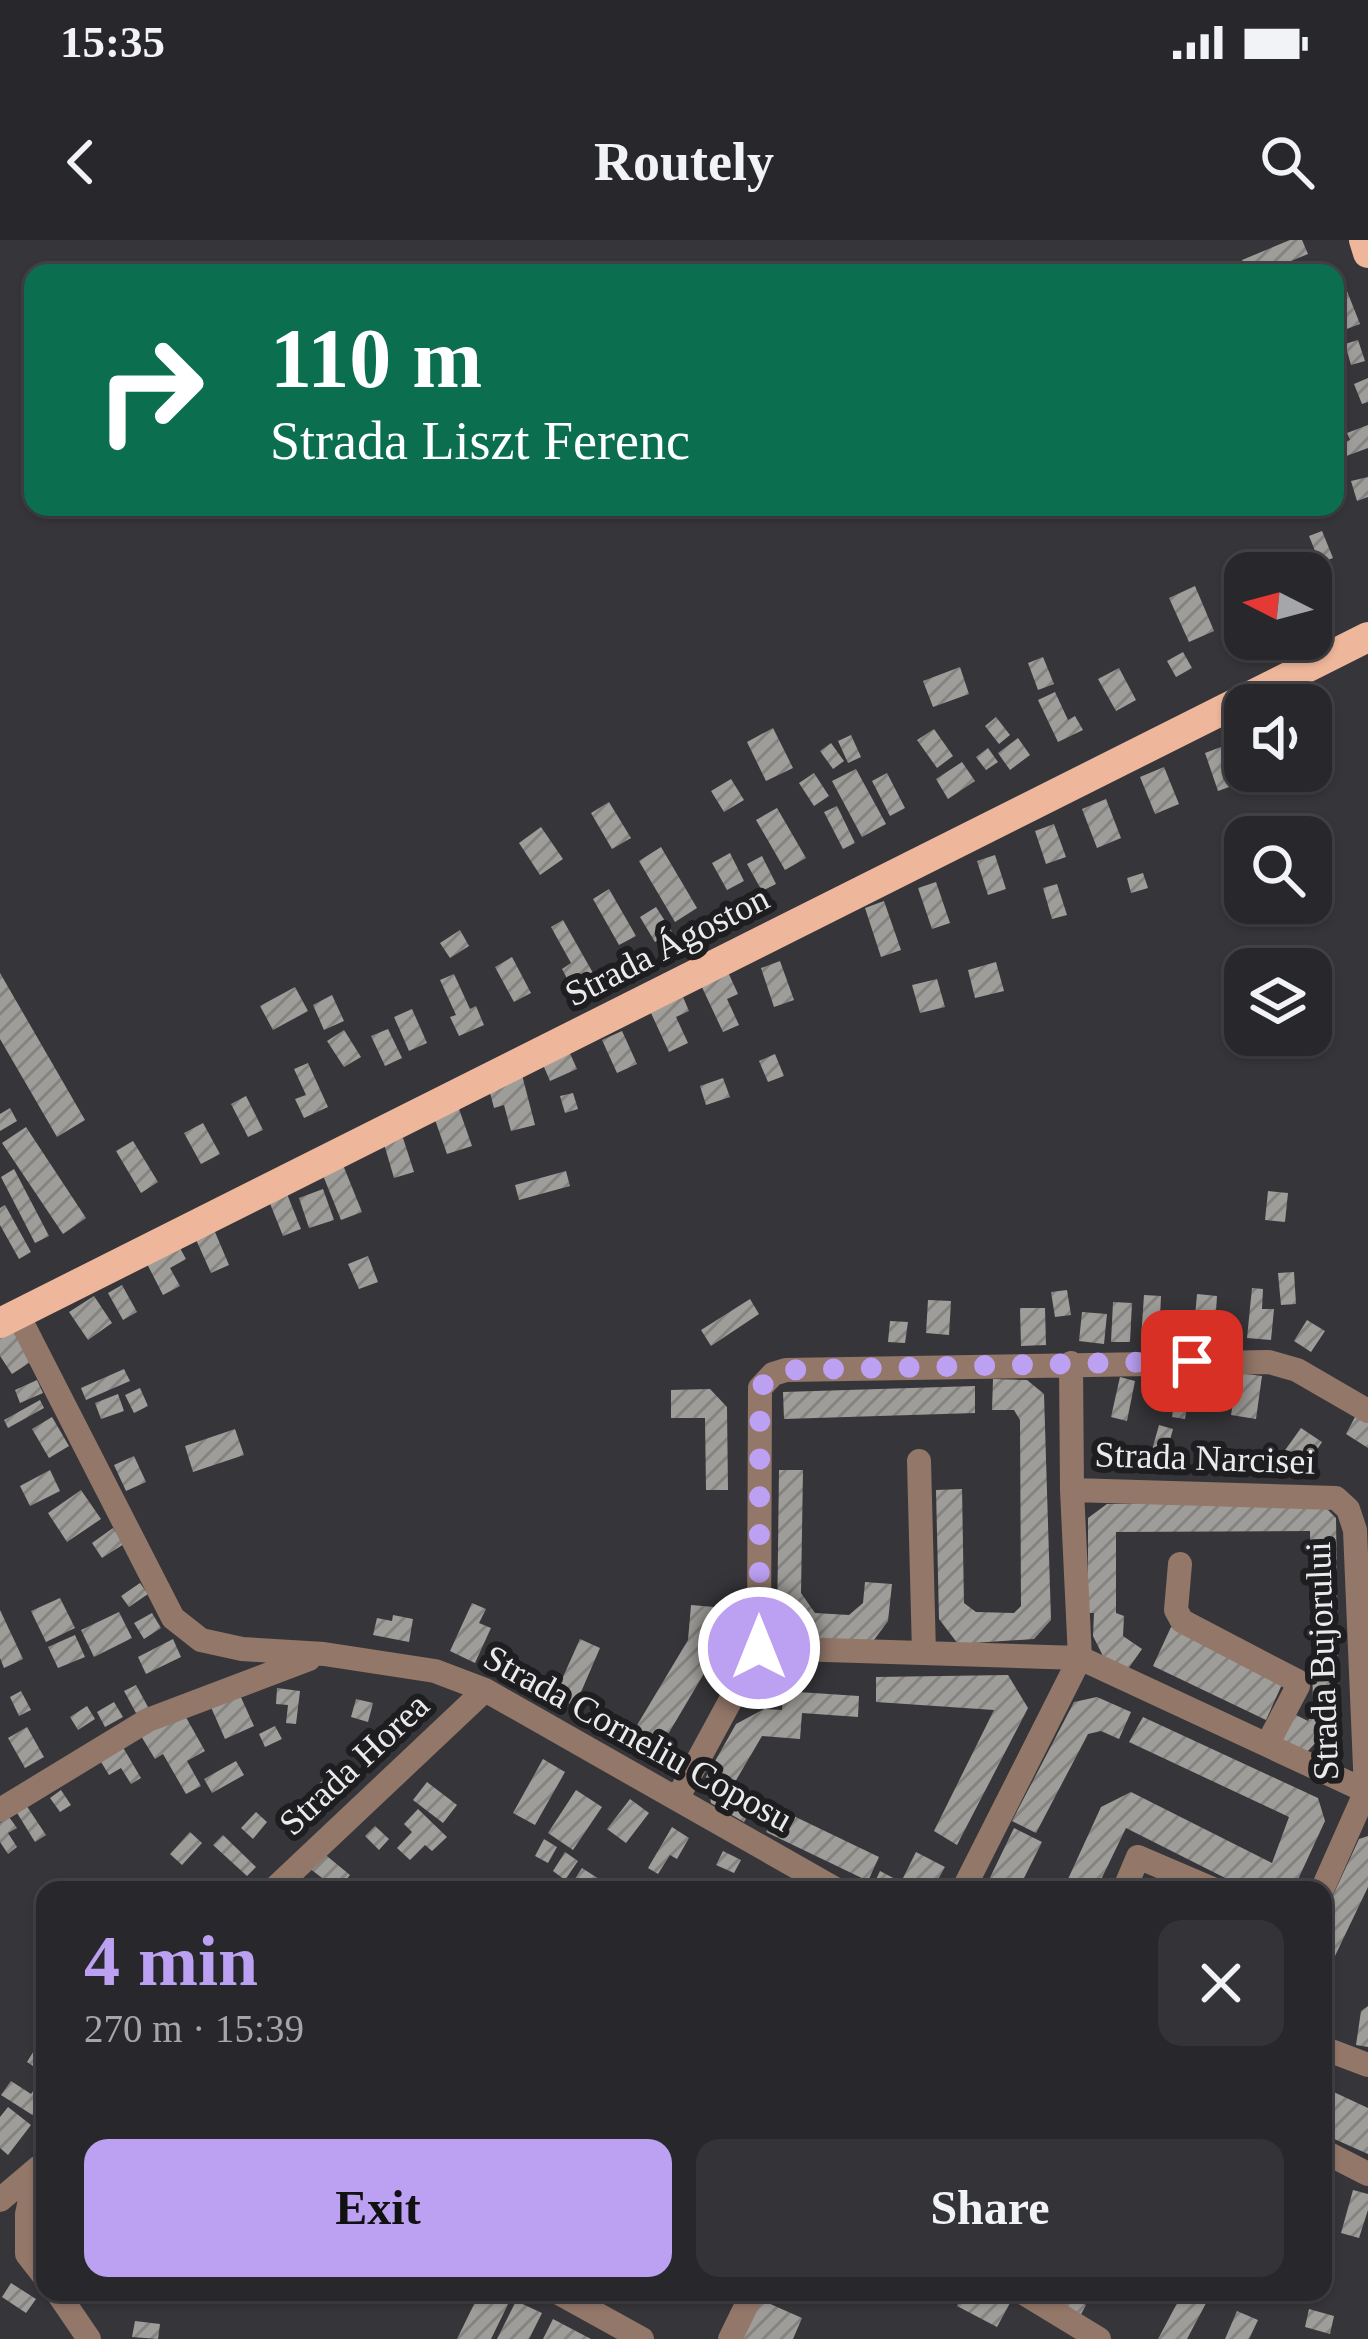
<!DOCTYPE html>
<html lang="en">
<head>
<meta charset="utf-8">
<style>
	:root { --surface:#28282c; --page:#343438; --text:#f1f3f6; --muted:#a5a6a9; --line:#444448; --accent:#bca0f2 }
	body { margin:0; font-family:"Times New Roman",serif; background:var(--page); color:var(--text); height:100vh; display:flex; flex-direction:column; font-size:45px; white-space:nowrap }
	* { box-sizing:border-box; margin:0 }
	p { font-size:39px; color:var(--muted) }
	.icon { flex:none; width:66px; height:66px; fill:none; stroke:currentColor; stroke-width:2; stroke-linecap:round; stroke-linejoin:round }
	.map { position:relative; flex:1; overflow:hidden }
	.panel { position:absolute; left:36px; top:1641px; width:1296px; height:420px; display:flex; flex-direction:column; background:var(--surface); border-radius:24px; box-shadow:0 3px 9px #0004,0 0 0 3px var(--line) }
	.panel>* { flex:none }
	.banner { position:absolute; left:24px; top:24px; width:1320px; height:252px; border-radius:24px; box-shadow:0 3px 9px #0004,0 0 0 3px var(--line); background:#0b6e4f; color:#fff; overflow:hidden }
	.needle { width:78px; rotate:276deg }
	.fabs { position:absolute; left:1224px; top:312px; display:grid; gap:24px }
	.fabs a { display:grid; place-items:center; width:108px; height:108px; border-radius:24px; background:var(--surface); box-shadow:0 3px 9px #0004,0 0 0 3px var(--line); font-size:60px }
	.pin { position:absolute; display:grid; place-items:center; width:102px; height:102px; color:#fff; margin:-51px; border-radius:24px; box-shadow:0 6px 18px #0006 }
	.me { position:absolute; width:132px; margin:-66px; rotate:0deg; stroke-linejoin:round; filter:drop-shadow(0 0 9px #0008) }
	.turn { display:flex; align-items:center; gap:42px; height:252px; padding:0 48px; font-size:54px }
	.turn .icon { width:156px; height:156px; stroke-width:2.5 }
	.turn b { display:block; font-size:84px; line-height:102px }
	.round { display:grid; place-items:center; flex:none; width:126px; height:126px; border-radius:24px; background:var(--page) }
	.overview { display:flex; align-items:center; justify-content:space-between; height:204px; padding:0 48px }
	h1 { font-size:72px; font-weight:800; line-height:90px; color:var(--accent) }
	.cta { display:flex; gap:24px; margin-top:auto; padding:24px 48px }
	.cta a { flex:1; height:138px; border-radius:24px; background:var(--accent); color:#111; font-size:48px; font-weight:800; line-height:138px; text-align:center }
	.cta a+a { background:var(--page); color:var(--text) }
	.status { display:flex; justify-content:space-between; align-items:center; height:84px; padding:0 60px; background:var(--surface); direction:ltr }
	.status svg { height:33px; fill:currentColor }
	header { display:flex; justify-content:space-between; align-items:center; height:156px; padding:0 48px; background:var(--surface); font-size:54px; font-weight:800 }
	.map>svg:first-child { display:block }
</style>
</head>
<body>
<div class="status"><b>15:35</b><svg viewBox="0 0 49 12"><path d="M0 12V9h3v3zM5 12V6h3v6zM10 12V3h3v9zM15 12V0h3v12zM26 1h20v11H26zM47 4h2v5h-2z"/></svg></div>
<header><svg class="icon" aria-label="back" viewBox="0 0 24 24"><path d="M15 5l-7 7 7 7"/></svg>Routely<svg class="icon" aria-label="search" viewBox="0 0 24 24"><circle cx="10" cy="10" r="6"/><path d="M15 15l6 6"/></svg></header>
<div class="map">
<svg width="1368" height="2099" viewBox="0 0 1368 2099">
	<defs>
		<pattern id="building-hatch" width="6" height="6" patternUnits="userSpaceOnUse" patternTransform="scale(3)"><rect width="6" height="6" fill="#9f9d99"/><path d="M-1 1l2-2M0 6l6-6M5 7l2-2" fill="none" stroke="#848380"/></pattern>
	</defs>
	<rect width="100%" height="100%" fill="#36363a"/>
	<path fill="url(#building-hatch)" d="M1290,0H1302L1308,14L1262,33H1247L1242,20Z
		M1343,41L1360,84L1344,90L1335,66V44Z
		M1358,100L1365,121L1351,125L1345,104Z
		M1368,138V162L1362,164L1354,144Z
		M1368,185V208L1341,218L1337,205L1350,200L1347,193Z
		M1368,237V257L1357,261L1351,241Z
		M1322,291L1333,318L1320,323L1309,296Z
		M1195,346L1214,391L1189,402L1169,358Z
		M1239,370L1245,384V399H1251L1254,405L1236,412L1221,377Z
		M1183,412L1192,428L1176,437L1167,421Z
		M1043,417L1054,444L1038,450L1028,423Z
		M960,427L969,454L933,467L923,441Z
		M1119,428L1136,460L1116,471L1098,439Z
		M1055,452L1068,480L1075,476L1083,490L1058,502L1038,460Z
		M996,477L1010,495L999,504L985,486Z
		M773,488L793,528L766,541L747,502Z
		M934,489L953,516L937,528L917,500Z
		M851,495L861,517L848,523L838,501Z
		M1018,498L1030,515L1010,530L998,513Z
		M831,503L844,521L833,529L820,511Z
		M1229,504L1243,542L1218,551L1205,513Z
		M988,508L998,522L986,530L976,517Z
		M962,522L975,541L948,559L936,539Z
		M1164,527L1179,564L1155,574L1140,537Z
		M856,529L886,584L862,597L832,541Z
		M1250,531H1272L1275,539L1255,546Z
		M814,533L829,556L814,566L799,543Z
		M887,533L905,568L890,576L872,541Z
		M731,539L744,560L724,572L711,551Z
		M1106,559L1121,598L1097,608L1082,569Z
		M609,562L631,598L612,609L591,573Z
		M837,566L855,603L843,609L824,572Z
		M777,568L806,618L785,630L756,580Z
		M1054,584L1066,617L1046,624L1035,591Z
		M541,587L563,619L540,635L519,603Z
		M661,607L697,668L675,682L639,621Z
		M730,613L744,641L727,650L712,623Z
		M995,615L1006,649L988,655L977,621Z
		M762,616L776,644L762,651L747,624Z
		M1143,633L1148,648L1131,653L1127,638Z
		M936,642L950,683L932,689L918,648Z
		M1057,644L1067,675L1052,679L1043,648Z
		M609,649L636,696L619,705L593,659Z
		M884,661L901,710L881,717L865,668Z
		M656,667L672,692L655,702L640,677Z
		M563,680L593,733L571,746L562,729L571,723L551,687Z
		M460,690L469,706L450,718L440,703Z
		M512,717L531,753L514,762L495,727Z
		M780,721L794,760L774,767L761,728Z
		M996,722L1004,751L975,758L968,730Z
		M727,730L738,754L727,759L739,785L723,792L700,743Z
		M0,733L85,880L57,897L0,799Z
		M454,734L470,769L476,766L484,785L459,796L450,777L456,775L440,740Z
		M937,739L945,767L920,773L912,745Z
		M295,747L308,771L273,790L260,766Z
		M332,755L344,781L324,790L313,765Z
		M683,757L689,771L676,777L688,803L669,812L651,773Z
		M412,769L427,803L409,811L394,777Z
		M388,789L402,818L385,826L371,796Z
		M344,790L361,817L344,827L327,801Z
		M622,791L637,824L617,833L602,800Z
		M568,809L577,829L550,841L541,820Z
		M775,814L784,836L768,842L759,821Z
		M308,823L328,867L304,878L295,859L306,855L294,829Z
		M522,835L535,885L511,891L504,865L494,868L488,845Z
		M723,838L730,857L706,865L700,846Z
		M573,853L578,869L565,873L560,856Z
		M246,856L263,890L248,897L231,864Z
		M458,866L472,906L447,914L433,874Z
		M10,868L17,881L0,891V874Z
		M203,883L220,914L201,924L184,893Z
		M26,887L86,978L63,994L2,903Z
		M403,898L414,932L394,938L384,904Z
		M133,901L158,942L141,953L116,911Z
		M341,920L362,972L341,980L320,928Z
		M14,929L49,996L35,1003L1,937Z
		M566,931L570,946L519,960L515,945Z
		M323,949L334,980L309,988L299,958Z
		M1268,951L1288,953L1285,982L1265,980Z
		M287,954L301,989L283,996L269,961Z
		M5,965L31,1012L19,1019L0,985V968Z
		M212,985L229,1025L211,1033L193,993Z
		M175,999L186,1019L170,1028L180,1046L163,1055L143,1016Z
		M368,1016L378,1042L359,1049L348,1024Z
		M1294,1032L1296,1064L1281,1065L1278,1033Z
		M122,1045L137,1072L123,1080L108,1053Z
		M1252,1048L1263,1049L1262,1069H1274L1271,1100L1247,1098Z
		M1067,1050L1071,1075L1055,1077L1051,1052Z
		M1197,1054L1217,1056L1214,1101L1193,1099Z
		M1144,1055L1161,1056L1159,1100L1141,1099Z
		M94,1056L112,1083L88,1100L69,1072Z
		M750,1059L759,1074L711,1106L701,1090Z
		M928,1060L951,1061L949,1095L926,1093Z
		M1113,1062L1132,1063L1130,1102H1111Z
		M1020,1068H1045L1046,1105L1021,1106Z
		M1082,1072L1107,1074L1104,1104L1079,1101Z
		M1307,1080L1325,1091L1311,1112L1294,1101Z
		M890,1081L908,1082L905,1103L888,1102Z
		M12,1090L32,1121L12,1134L0,1116V1098Z
		M1176,1127L1204,1131L1202,1149L1173,1145Z
		M124,1129L130,1141L86,1160L81,1148Z
		M1238,1133L1262,1136L1256,1179L1231,1175Z
		M1120,1137L1135,1141L1127,1181L1111,1177Z
		M993,1139L1027,1140L1044,1154L1051,1380L1034,1399L958,1404L939,1379L936,1250L962,1249L964,1363L976,1372L1014,1373L1021,1366L1020,1180L1014,1170H992Z
		M37,1140L43,1153L20,1163L15,1150Z
		M975,1146V1173L784,1179L783,1152Z
		M140,1148L148,1166L134,1173L125,1155Z
		M710,1149L727,1167L728,1250H706L705,1178H671V1150Z
		M1176,1152L1189,1154L1185,1179L1172,1177Z
		M118,1154L124,1171L101,1179L95,1163Z
		M40,1160L44,1168L8,1188L4,1180Z
		M1356,1175L1368,1182V1208L1346,1194Z
		M52,1177L69,1206L49,1218L32,1189Z
		M1159,1185L1173,1189L1166,1214L1152,1210Z
		M1301,1188L1322,1202L1305,1228L1283,1213Z
		M235,1189L244,1215L193,1232L185,1206Z
		M134,1216L146,1242L126,1251L114,1225Z
		M50,1230L60,1251L30,1266L20,1246Z
		M779,1230H803L801,1353L815,1373L849,1375L863,1363L865,1342L892,1344L888,1381L871,1404L792,1402L777,1386Z
		M81,1250L101,1279L67,1302L48,1273Z
		M1319,1261L1336,1278L1339,1496H1322L1305,1514L1274,1499L1288,1471L1308,1481L1313,1470L1310,1291L1116,1292V1373L1124,1376L1123,1396L1142,1409L1126,1432L1103,1416L1093,1396L1094,1373H1088V1278L1107,1264Z
		M113,1288L124,1304L102,1318L92,1303Z
		M140,1343L148,1354L129,1367L121,1356Z
		M60,1358L75,1388L46,1402L31,1371Z
		M472,1363L486,1369L479,1383L491,1388L475,1423L450,1411Z
		M691,1365L726,1368L722,1403L654,1518L627,1502L688,1400Z
		M0,1370L23,1419L4,1428L0,1418Z
		M119,1372L132,1398L94,1417L81,1390Z
		M152,1373L161,1388L144,1399L134,1383Z
		M393,1375L413,1379L409,1402L373,1395L377,1378L392,1381Z
		M1171,1387L1284,1440L1266,1480L1153,1426Z
		M75,1395L85,1417L58,1428L48,1407Z
		M173,1399L181,1417L146,1434L138,1417Z
		M580,1399L600,1408L575,1466L554,1457Z
		M1008,1435L1028,1468L957,1605L934,1591L994,1470L876,1462V1437Z
		M136,1445L148,1467L136,1473L124,1451Z
		M277,1448L300,1451L296,1484L286,1483L288,1465L276,1464Z
		M21,1451L31,1470L19,1476L10,1457Z
		M783,1451L859,1456L858,1477L802,1473L800,1499L762,1496L735,1542L759,1556L744,1582L711,1563L706,1537L736,1484L764,1469L782,1470Z
		M239,1453L254,1486L225,1499L210,1465Z
		M1097,1457L1131,1472L1119,1499L1101,1491L1088,1494L1036,1593L1012,1581L1074,1462Z
		M356,1459L373,1463L368,1482L351,1477Z
		M412,1460L425,1476L398,1499L385,1484Z
		M114,1462L123,1477L105,1487L97,1472Z
		M87,1466L95,1479L78,1490L70,1477Z
		M183,1472L205,1511L187,1521L201,1546L186,1554L163,1514L155,1519L141,1496Z
		M1143,1477L1318,1558L1325,1581L1295,1646L1249,1650L1126,1588L1096,1650H1063L1101,1567L1131,1552L1272,1623L1289,1577L1129,1502Z
		M275,1486L282,1499L265,1507L259,1494Z
		M27,1487L44,1517L25,1528L8,1498Z
		M121,1504L141,1538L131,1544L121,1528L109,1535L98,1517Z
		M543,1519L565,1532L535,1585L513,1573Z
		M236,1521L244,1535L212,1553L204,1539Z
		M331,1532L348,1550L326,1571L309,1554Z
		M427,1542L457,1565L443,1583L413,1560Z
		M61,1550L71,1565L60,1572L50,1558Z
		M576,1550L602,1567L573,1610L548,1593Z
		M630,1559L649,1573L626,1603L607,1589Z
		M24,1562L46,1595L35,1602L14,1568Z
		M777,1568L879,1617L868,1641L766,1592Z
		M418,1569L447,1597L432,1611L425,1605L410,1620L397,1608L412,1592L404,1584Z
		M256,1572L267,1582L253,1599L241,1588Z
		M9,1577L17,1588L8,1593L17,1607L8,1614L0,1602V1583Z
		M375,1586L389,1599L379,1610L365,1596Z
		M672,1587L689,1598L677,1619L670,1615L658,1634L648,1628Z
		M1014,1588L1042,1602L1018,1650H984Z
		M190,1592L202,1603L182,1625L170,1614Z
		M223,1595L256,1627L247,1636L213,1605Z
		M1368,1596V1647L1323,1741V1677L1359,1599Z
		M544,1599L557,1607L548,1623L535,1616Z
		M723,1611L741,1620L734,1633L716,1625Z
		M322,1612L350,1635L338,1650L309,1628Z
		M565,1612L578,1621L565,1640L553,1631Z
		M916,1612L945,1627L932,1650H871L880,1631L901,1642Z
		M582,1628L599,1639L592,1650H578L571,1645Z
		M1368,1766V1807L1356,1805L1361,1771Z
		M35,1809L45,1815V1834L27,1822Z
		M11,1841L31,1854L40,1841L45,1844V1860L34,1876L1,1855Z
		M1323,1847L1368,1868V1914L1323,1894Z
		M8,1867L31,1885L8,1915L0,1908V1877Z
		M1353,1950L1368,1954V1970L1359,1998L1341,1993Z
		M11,2043L36,2059L26,2073L2,2057Z
		M480,2052L513,2054L491,2099H457Z
		M964,2052H989L1010,2063L997,2087L957,2066Z
		M1060,2052H1078L1074,2059L1086,2065L1079,2078L1054,2064Z
		M1183,2052H1212L1187,2099H1158Z
		M755,2057L802,2078L793,2099H737Z
		M516,2061L542,2073L529,2099H497Z
		M1309,2069L1334,2076L1330,2094L1305,2087Z
		M1237,2071L1258,2080L1249,2099H1225Z
		M553,2079L591,2099H543Z
		M135,2081L160,2084L158,2099L132,2097Z"/>
	<g fill="none" stroke-linecap="round" stroke-linejoin="round">
		<path stroke="#937769" stroke-width="24" d="M18,1075L173,1378L201,1400L242,1409L324,1414L435,1431L485,1450L837,1650
			M919,1221L924,1413
			M1072,1250L1336,1258L1348,1269L1355,1290L1366,1551L1322,1650
			M1180,1324L1176,1370L1182,1381L1297,1441L1298,1446L1267,1505
			M759,1408L1080,1418L1368,1552
			M678,1557L759,1408L760,1148L773,1134L786,1130L1269,1122L1297,1130L1368,1171
			M0,1570L148,1480L309,1419
			M273,1650L485,1450
			M963,1650L1080,1418L1072,1250L1071,1123
			M1124,1650L1138,1617L1215,1650
			M1323,1808L1368,1825
			M1323,1911L1368,1934
			M36,1932L27,1974V2014L45,2037
			M0,1960L39,1927
			M57,2052L89,2099
			M557,2052L642,2099
			M1022,2052L1099,2099
			M730,2099L753,2052"/>
		<path stroke="#eeb69a" stroke-width="30" d="M1364,0L1368,13
			M0,1083L1368,397"/>
	</g>
	<g fill="none" stroke-linecap="round" stroke-linejoin="round">
		<path stroke="#bca0f2" stroke-width="21" stroke-dasharray="0 37.8" d="M759,1408L760,1148L773,1134L786,1130L1192,1121"/>
	</g>
	<g text-anchor="middle" dominant-baseline="central" stroke-width="12" stroke-linejoin="round" paint-order="stroke">
		<g font-size="36" fill="#eaebed" stroke="#1e1e20">
			<text transform="translate(667 706) rotate(-27)">Strada Ágoston</text>
			<text transform="translate(1205 1218) rotate(2)">Strada Narcisei</text>
			<text transform="translate(1322 1421) rotate(-92)">Strada Bujorului</text>
			<text transform="translate(638 1498) rotate(29)">Strada Corneliu Coposu</text>
			<text transform="translate(354 1524) rotate(-43)">Strada Horea</text>
		</g>
	</g>
</svg>
<div class="fabs">
<a><svg class="needle" viewBox="-14 -14 28 28"><path d="M0-13l5 13h-10z" fill="#e53935"/><path d="M0 13l5-13h-10z" fill="#a5a6a9"/></svg></a>
<a><svg class="icon" aria-label="sound" viewBox="0 0 24 24"><path d="M4 9h4l5-4v14l-5-4H4zM17 9q2 3 0 6"/></svg></a>
<a><svg class="icon" aria-label="search" viewBox="0 0 24 24"><circle cx="10" cy="10" r="6"/><path d="M15 15l6 6"/></svg></a>
<a><svg class="icon" aria-label="layers" viewBox="0 0 24 24"><path d="M12 4l9 5-9 5-9-5zM3 14l9 5 9-5"/></svg></a>
</div>
<div class="pin" style="left:1192px;top:1121px;background:#d93025"><svg class="icon" aria-label="arrive" viewBox="0 0 24 24"><path d="M6 21V4h12l-3 4 3 4H6"/></svg></div>
<svg class="me" style="left:759px;top:1408px" viewBox="-20 -20 40 40"><circle r="17" fill="#bca0f2" stroke="#fff" stroke-width="3"/><path d="M0-11L8 9 0 5-8 9z" fill="#fff"/></svg>
<div class="banner">
<div class="turn"><svg class="icon" aria-label="right" viewBox="0 0 24 24"><path d="M7 20v-9h11M14 6l5 5-5 5"/></svg><div><b>110 m</b>Strada Liszt Ferenc</div></div>
</div>
<section class="panel">
<div class="overview"><div><h1>4 min</h1><p>270 m · 15:39</p></div><a class="round"><svg class="icon" aria-label="close" viewBox="0 0 24 24"><path d="M6 6l12 12M18 6L6 18"/></svg></a></div>
<div class="cta"><a>Exit</a><a>Share</a></div>
</section>
</div>
</body>
</html>
